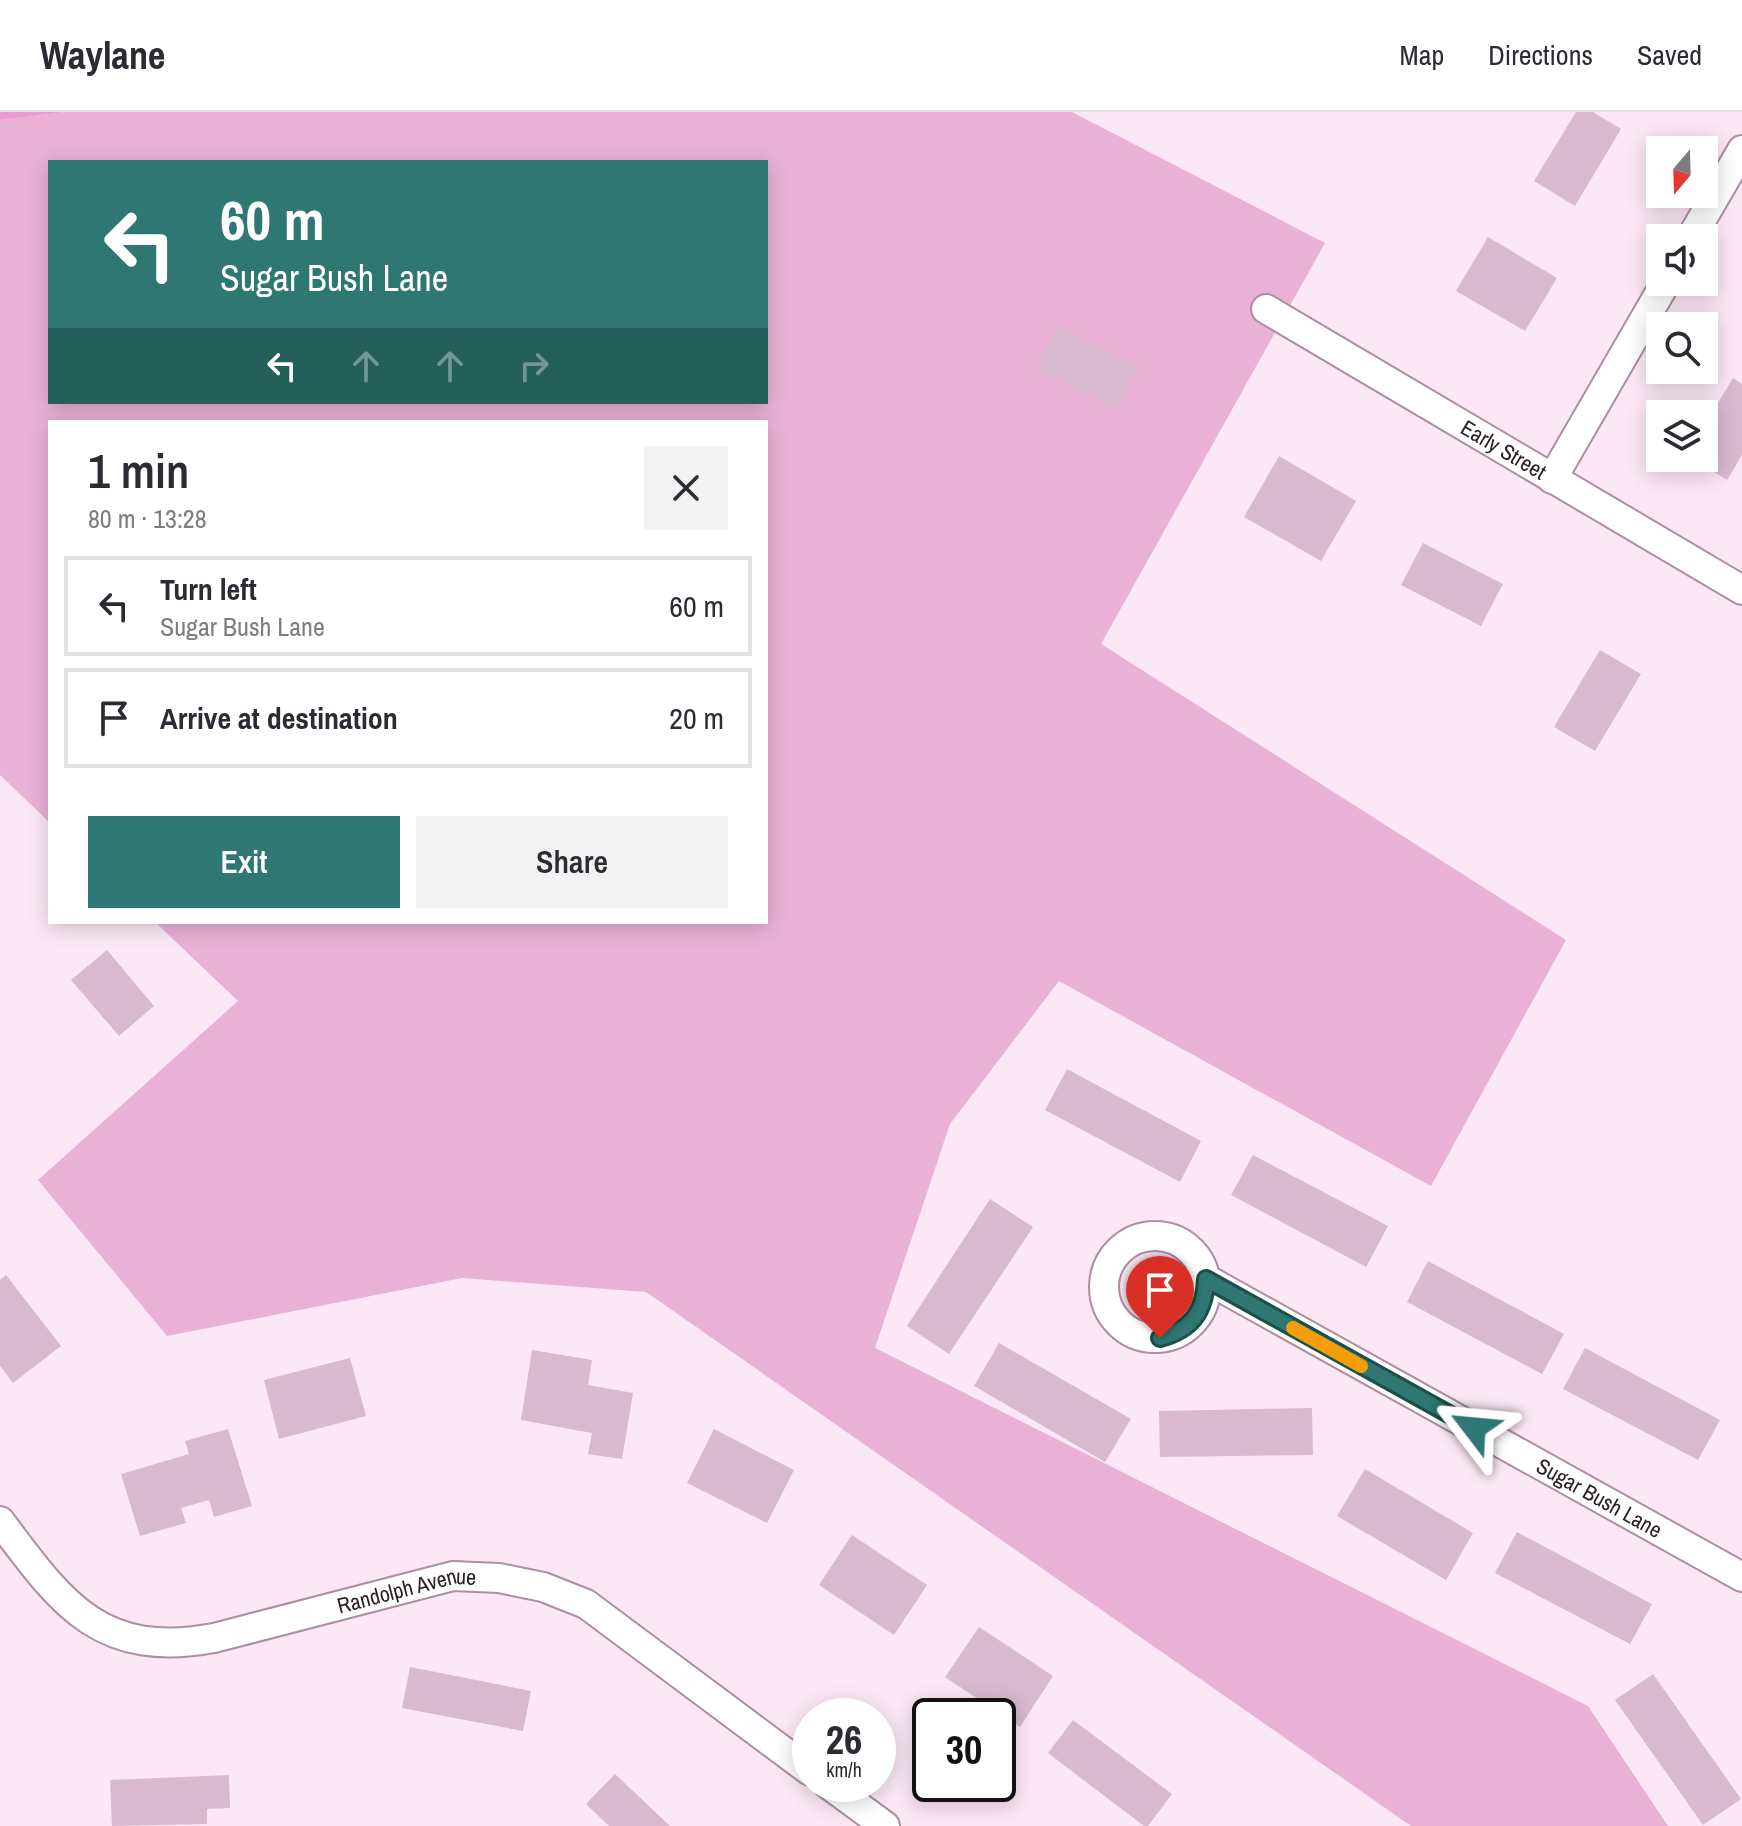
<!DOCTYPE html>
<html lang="en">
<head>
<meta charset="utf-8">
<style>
	:root { --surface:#fff; --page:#f2f2f3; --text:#2b2b33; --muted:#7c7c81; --line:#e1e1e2; --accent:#2e7772 }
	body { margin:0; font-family:"Archivo Narrow",sans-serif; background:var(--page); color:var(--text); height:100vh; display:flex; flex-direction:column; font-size:30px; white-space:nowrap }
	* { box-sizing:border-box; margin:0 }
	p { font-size:26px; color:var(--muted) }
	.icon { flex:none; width:44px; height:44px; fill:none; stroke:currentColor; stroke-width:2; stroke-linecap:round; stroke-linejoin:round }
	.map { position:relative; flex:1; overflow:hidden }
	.drawer { position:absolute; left:48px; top:308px; width:720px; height:504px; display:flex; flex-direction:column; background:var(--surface); border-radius:0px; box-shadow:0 4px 20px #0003 }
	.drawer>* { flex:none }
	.banner { position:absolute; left:48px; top:48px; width:720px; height:244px; border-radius:0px; box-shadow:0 4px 20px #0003; background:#2e7772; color:#fff; overflow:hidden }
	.needle { width:52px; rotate:199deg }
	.tools { position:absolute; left:1646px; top:24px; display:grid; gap:16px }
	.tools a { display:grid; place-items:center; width:72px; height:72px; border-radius:0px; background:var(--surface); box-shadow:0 4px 20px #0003; font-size:40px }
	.speed { position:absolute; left:792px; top:1586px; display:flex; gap:16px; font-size:40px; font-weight:700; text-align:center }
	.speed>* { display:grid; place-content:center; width:104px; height:104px; border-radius:50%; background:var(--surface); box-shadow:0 4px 20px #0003; line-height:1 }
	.speed small { font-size:20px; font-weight:400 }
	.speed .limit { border:4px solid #111; border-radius:12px; background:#fff; color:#111 }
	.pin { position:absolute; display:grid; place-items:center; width:68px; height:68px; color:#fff; margin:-82px -34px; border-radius:50% 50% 50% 0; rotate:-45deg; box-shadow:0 0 8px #0007 }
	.pin .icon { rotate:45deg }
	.me { position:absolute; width:88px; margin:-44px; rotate:299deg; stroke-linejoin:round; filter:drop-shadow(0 0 6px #0008) }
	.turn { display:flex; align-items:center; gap:28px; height:168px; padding:0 40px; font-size:36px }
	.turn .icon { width:104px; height:104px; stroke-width:2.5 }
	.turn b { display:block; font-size:56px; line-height:68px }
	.lanes { display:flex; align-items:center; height:76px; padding:0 40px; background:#0003; justify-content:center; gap:40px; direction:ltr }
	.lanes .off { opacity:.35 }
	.round { display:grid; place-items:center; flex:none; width:84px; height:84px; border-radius:0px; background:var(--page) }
	.summary { display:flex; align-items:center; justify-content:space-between; height:136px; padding:0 40px }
	h1 { font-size:48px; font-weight:600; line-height:60px }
	.cta { display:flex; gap:16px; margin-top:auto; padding:16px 40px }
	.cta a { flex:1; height:92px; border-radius:0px; background:var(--accent); color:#fff; font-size:32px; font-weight:600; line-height:92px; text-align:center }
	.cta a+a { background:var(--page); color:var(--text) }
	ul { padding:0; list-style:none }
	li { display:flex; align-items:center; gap:24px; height:100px; margin:0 16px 12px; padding:0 24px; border:4px solid var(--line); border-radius:0px }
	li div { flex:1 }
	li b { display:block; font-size:30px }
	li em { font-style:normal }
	header { display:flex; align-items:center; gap:48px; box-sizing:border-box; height:112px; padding:0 40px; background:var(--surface); border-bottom:2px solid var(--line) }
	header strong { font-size:38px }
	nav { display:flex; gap:44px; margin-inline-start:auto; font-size:28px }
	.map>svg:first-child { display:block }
</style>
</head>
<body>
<header>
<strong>Waylane</strong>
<nav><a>Map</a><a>Directions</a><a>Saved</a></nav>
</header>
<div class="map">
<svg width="1742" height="1714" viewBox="0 0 1742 1714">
	<rect width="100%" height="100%" fill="#fce8f5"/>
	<path fill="#eab1d7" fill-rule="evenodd" d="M65,0H1072L1325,131L1101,532L1566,828L1431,1074L1059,869L950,1012L875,1236L1588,1594L1668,1714H1411L646,1180L462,1166L167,1224L38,1068L238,889L155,810H766V310H50V711L0,663V8ZM50,50H766V290H50Z"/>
	<path fill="#ee98d4" d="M0,0H65L0,8Z"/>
	<path fill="#d9b9ce" d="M1576,0H1593L1621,17L1575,94L1534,69Z
		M1488,125L1557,166L1525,219L1456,179Z
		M1058,214L1138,255L1116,297L1036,256Z
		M1733,266L1742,272V343L1727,368L1691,346H1704V314Z
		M1279,344L1356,389L1321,449L1244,405Z
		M1423,431L1503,472L1481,514L1401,473Z
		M1600,538L1641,562L1595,639L1554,615Z
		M107,838L154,894L119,924L71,868Z
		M1067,957L1201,1029L1180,1070L1045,998Z
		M1253,1043L1388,1114L1366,1155L1231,1083Z
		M990,1087L1033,1115L949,1242L907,1214Z
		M1428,1149L1564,1222L1542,1262L1407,1190Z
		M6,1163L61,1234L13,1271L0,1254V1168Z
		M999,1231L1131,1307L1105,1350L974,1274Z
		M1585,1236L1720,1308L1698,1348L1563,1277Z
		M532,1238L592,1248L588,1273L633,1281L622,1347L588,1342L592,1321L521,1308Z
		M350,1246L366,1304L279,1327L264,1268Z
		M1312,1296L1313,1343L1160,1345L1159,1299Z
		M228,1317L252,1394L214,1405L209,1388L181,1396L186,1411L140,1424L121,1362L189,1342L185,1329Z
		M714,1317L794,1358L767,1411L687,1371Z
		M1365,1357L1473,1421L1446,1468L1337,1404Z
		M1517,1420L1652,1492L1630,1532L1495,1461Z
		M852,1423L927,1473L894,1523L819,1473Z
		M979,1515L1053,1564L1020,1615L945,1565Z
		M410,1555L531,1579L523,1619L402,1596Z
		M1653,1562L1741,1687L1703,1713L1615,1588Z
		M1073,1608L1172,1682L1148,1714H1144L1048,1641Z
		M615,1662L670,1714H609L586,1692Z
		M229,1663L230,1696L207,1697V1712L112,1714L110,1668Z"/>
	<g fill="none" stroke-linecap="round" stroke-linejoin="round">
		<g stroke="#ad8ea2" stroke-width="32">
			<g id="street">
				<path d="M1691,126L1742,38"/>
				<path id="s1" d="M1266,197L1742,478"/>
				<path d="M1552,367L1666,170"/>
				<circle cx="1155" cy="1175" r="51"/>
				<path id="s2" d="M1206,1167L1742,1465"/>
				<path id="s3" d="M0,1409C62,1492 100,1547 214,1526L453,1464L499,1466L543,1475L586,1492L810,1659"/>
				<path d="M828,1672L885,1714"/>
			</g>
		</g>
		<use href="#street" stroke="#fff" stroke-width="28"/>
	</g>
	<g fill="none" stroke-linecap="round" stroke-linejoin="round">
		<g stroke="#1e4d4a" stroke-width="20">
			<path id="route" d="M1160,1226C1191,1218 1205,1200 1206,1167L1474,1316"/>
		</g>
		<use href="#route" stroke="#2e7772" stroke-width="14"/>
		<path stroke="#f59e0b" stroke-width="14" d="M1293,1216L1361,1254"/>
	</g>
	<g text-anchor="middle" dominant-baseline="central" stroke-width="6" stroke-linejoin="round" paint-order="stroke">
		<g font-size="22" fill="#2b1f27" stroke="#fff">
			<text stroke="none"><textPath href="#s1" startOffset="276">Early Street</textPath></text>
			<text stroke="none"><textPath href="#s2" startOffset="450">Sugar Bush Lane</textPath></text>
			<text stroke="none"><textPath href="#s3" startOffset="462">Randolph Avenue</textPath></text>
		</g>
	</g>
</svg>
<div class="tools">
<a><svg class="needle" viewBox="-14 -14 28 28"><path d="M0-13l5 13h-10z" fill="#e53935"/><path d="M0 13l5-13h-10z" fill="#7c7c81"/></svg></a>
<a><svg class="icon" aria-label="sound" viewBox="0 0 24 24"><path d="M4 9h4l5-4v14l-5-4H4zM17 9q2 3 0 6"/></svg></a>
<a><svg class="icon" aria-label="search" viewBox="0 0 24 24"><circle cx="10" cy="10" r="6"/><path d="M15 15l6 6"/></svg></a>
<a><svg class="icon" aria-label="layers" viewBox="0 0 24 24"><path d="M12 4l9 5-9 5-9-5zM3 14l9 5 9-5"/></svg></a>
</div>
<div class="speed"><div>26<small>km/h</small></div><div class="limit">30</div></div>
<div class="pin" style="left:1160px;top:1226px;background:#d93025"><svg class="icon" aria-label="arrive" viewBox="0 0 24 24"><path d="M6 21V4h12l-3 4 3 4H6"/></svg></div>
<svg class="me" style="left:1474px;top:1316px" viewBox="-20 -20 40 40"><path d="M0-17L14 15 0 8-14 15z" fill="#2e7772" stroke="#fff" stroke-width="4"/></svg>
<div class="banner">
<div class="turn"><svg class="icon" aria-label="left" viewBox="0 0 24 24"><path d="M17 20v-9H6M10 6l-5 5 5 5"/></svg><div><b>60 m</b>Sugar Bush Lane</div></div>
<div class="lanes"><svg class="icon" aria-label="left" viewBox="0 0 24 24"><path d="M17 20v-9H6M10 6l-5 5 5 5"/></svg><svg class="icon off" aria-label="ahead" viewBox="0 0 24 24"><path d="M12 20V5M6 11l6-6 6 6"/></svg><svg class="icon off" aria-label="ahead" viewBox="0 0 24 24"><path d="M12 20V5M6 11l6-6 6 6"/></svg><svg class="icon off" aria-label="right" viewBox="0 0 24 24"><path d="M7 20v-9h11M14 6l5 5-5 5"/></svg></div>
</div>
<section class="drawer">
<div class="summary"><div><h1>1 min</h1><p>80 m · 13:28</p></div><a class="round"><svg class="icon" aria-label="close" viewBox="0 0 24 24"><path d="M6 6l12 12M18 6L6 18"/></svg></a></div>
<ul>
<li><svg class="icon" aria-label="left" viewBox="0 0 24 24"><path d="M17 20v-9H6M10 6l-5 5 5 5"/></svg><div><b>Turn left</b><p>Sugar Bush Lane</p></div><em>60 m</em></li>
<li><svg class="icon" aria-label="arrive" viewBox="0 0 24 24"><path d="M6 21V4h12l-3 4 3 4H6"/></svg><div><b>Arrive at destination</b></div><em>20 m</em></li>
</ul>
<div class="cta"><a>Exit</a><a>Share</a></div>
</section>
</div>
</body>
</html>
